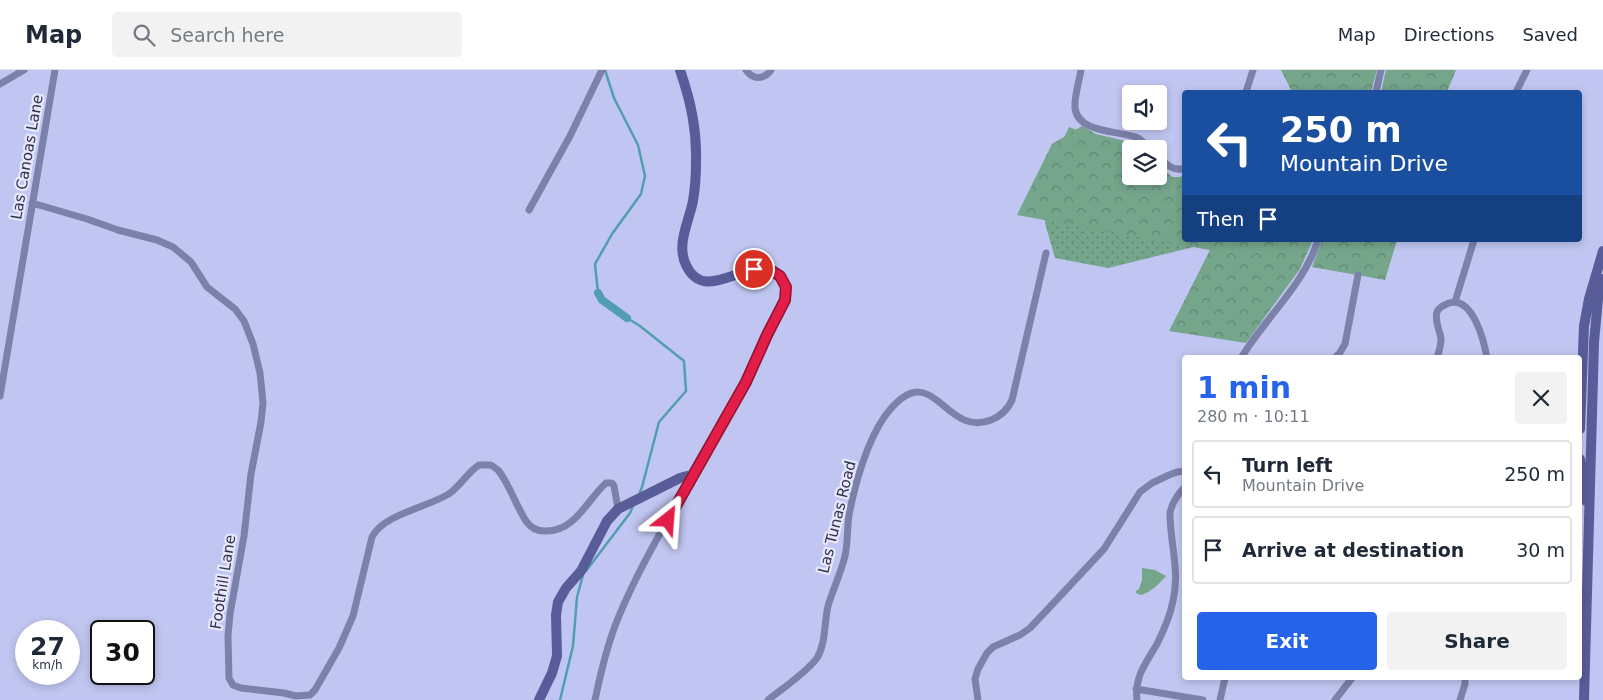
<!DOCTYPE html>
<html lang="en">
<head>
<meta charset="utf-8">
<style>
	:root { --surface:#fff; --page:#f2f2f3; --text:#1f2937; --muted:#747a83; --line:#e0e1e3; --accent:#2563eb }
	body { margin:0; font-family:"DejaVu Sans",sans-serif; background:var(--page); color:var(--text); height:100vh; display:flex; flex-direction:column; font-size:19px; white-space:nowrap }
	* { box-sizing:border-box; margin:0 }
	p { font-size:16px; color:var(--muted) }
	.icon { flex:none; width:28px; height:28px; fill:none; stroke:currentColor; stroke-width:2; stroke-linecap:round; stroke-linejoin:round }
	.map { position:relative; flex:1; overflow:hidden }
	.sheet { position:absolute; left:1182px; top:285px; width:400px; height:325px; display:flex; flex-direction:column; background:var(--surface); border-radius:5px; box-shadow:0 2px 8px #0003 }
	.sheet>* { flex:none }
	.banner { position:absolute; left:1182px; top:20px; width:400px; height:152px; border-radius:5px; box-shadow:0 2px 8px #0003; background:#1a4fa0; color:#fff; overflow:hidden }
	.buttons { position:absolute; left:1122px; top:15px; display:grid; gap:10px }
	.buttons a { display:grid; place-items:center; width:45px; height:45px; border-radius:5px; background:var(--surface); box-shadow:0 2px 8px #0003; font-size:25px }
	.speed { position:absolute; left:15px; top:550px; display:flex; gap:10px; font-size:25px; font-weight:700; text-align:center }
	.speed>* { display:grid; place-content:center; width:65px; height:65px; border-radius:50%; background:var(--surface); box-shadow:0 2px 8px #0003; line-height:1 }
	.speed small { font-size:12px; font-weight:400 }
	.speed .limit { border:2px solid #111; border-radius:8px; background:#fff; color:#111 }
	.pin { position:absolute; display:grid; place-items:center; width:42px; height:42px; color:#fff; margin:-21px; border:2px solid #fff; border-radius:50%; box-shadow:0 1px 5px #0007 }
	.me { position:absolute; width:55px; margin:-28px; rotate:28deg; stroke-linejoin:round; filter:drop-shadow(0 0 4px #0008) }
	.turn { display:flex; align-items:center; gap:18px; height:105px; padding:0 15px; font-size:22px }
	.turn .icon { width:65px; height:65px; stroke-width:2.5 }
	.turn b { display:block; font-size:35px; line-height:42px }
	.then { display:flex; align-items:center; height:48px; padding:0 15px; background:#0003; gap:10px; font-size:19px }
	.round { display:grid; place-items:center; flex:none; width:52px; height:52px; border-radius:5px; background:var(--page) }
	.summary { display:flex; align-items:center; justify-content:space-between; height:85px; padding:0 15px }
	h1 { font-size:30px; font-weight:700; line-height:38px; color:var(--accent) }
	.action { display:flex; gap:10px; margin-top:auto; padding:10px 15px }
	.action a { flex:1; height:58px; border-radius:5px; background:var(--accent); color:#fff; font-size:20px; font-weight:700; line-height:58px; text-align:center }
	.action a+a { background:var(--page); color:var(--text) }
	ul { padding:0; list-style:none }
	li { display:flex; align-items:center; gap:15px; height:68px; margin:0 10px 8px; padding:0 5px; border:2px solid var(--line); border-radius:5px }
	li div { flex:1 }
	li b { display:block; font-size:19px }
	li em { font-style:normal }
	header { display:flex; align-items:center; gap:30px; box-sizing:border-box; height:70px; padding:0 25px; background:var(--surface); border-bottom:1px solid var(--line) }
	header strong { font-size:24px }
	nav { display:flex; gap:28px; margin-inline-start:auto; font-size:18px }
	.search { width:350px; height:45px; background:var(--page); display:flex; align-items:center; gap:12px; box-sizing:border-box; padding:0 18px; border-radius:5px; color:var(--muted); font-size:19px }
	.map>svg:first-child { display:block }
</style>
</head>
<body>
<header>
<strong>Map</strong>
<div class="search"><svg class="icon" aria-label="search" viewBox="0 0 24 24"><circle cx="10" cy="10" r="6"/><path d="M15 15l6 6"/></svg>Search here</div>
<nav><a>Map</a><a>Directions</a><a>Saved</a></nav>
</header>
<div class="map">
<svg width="1603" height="630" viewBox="0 0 1603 630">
	<defs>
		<pattern id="grass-dots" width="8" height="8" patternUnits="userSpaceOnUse" patternTransform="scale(1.25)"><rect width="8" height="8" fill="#75a58a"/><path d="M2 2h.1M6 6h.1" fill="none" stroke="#608772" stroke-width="1.8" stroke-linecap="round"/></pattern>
		<pattern id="park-crowns" width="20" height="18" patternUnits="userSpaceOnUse" patternTransform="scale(1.25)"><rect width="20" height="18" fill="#75a58a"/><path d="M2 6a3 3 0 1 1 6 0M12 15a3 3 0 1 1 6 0" fill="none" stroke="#608772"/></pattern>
	</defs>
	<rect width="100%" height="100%" fill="#c0c6f1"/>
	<path fill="url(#grass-dots)" d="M1069,57L1103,70L1131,79V106H1159L1185,170H1222L1108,198L1055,188L1045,153L1046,106Z"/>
	<path fill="url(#park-crowns)" d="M1281,0H1377L1371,22H1292Z
		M1386,0H1456L1447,22H1381Z
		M1082,56L1096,64L1138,74L1143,79H1131V106H1159V95L1172,107H1180L1185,104V170H1313L1300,199L1246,273L1169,261L1210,180L1017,145L1052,74Z
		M1322,170H1397L1385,210L1312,197Z"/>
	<path fill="#75a58a" d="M1142,498L1155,500L1166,506C1159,514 1151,522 1141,525L1136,523V521L1139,519L1142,510Z"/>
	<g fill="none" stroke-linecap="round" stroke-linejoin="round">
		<path stroke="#539db3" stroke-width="2.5" d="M598,223L595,194L612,164L641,124L645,106L638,75L614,28L605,0
			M627,248L640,256L684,291L686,321L659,352L642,417L639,425
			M586,501L630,443L633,436
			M560,630L573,576L577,527L583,505"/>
		<path stroke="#539db3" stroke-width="8" d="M598,223L602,230L627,248"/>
		<path stroke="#7c81aa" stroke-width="7" d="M746,0C753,10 764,10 771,0
			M1081,0C1079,12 1074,27 1075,38C1078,64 1120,60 1138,68C1143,71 1146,75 1149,79
			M0,14L24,0
			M1246,22L1253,0
			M1376,22L1381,0
			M1516,22L1527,0
			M1159,87C1167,95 1174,102 1185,98
			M32,133L87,149L118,160L157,170L173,177L191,192L207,217L235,239L244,251L253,274L260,303L263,333L261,352L251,404L244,466L230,544L228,566L229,608L233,615L241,618L284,623L296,626L310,625L315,620L339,578L353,546L372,467C383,444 430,437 450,423C461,415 468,402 479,395H491L498,400C510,415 515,434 526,451C530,457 537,461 545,461C575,462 587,430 606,413H612L614,416L618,439
			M529,140L570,66L602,0
			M1455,232L1474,170
			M1241,288C1265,248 1304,215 1318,170
			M1334,288L1339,284L1345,274L1358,205
			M1437,288C1439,281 1441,276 1441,269C1440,260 1434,251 1437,242C1439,237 1444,235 1449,233C1473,226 1484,271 1487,288
			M0,326L55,0
			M1136,619L1203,630
			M595,630C600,606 606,580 615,556C635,504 665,456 691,407
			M768,630C782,619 807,602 817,588C826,573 824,553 828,536C833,519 841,503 845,486C848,473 847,458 849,445C855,414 867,371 885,346C933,282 943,369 991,350C1001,346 1008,339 1012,330L1046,183
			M978,630L975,609L978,599L987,583L993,577L1020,565L1030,558L1047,540L1104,479L1140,422L1152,413L1169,405L1177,402L1185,401
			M1137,630C1134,607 1146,593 1157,574C1164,560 1170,546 1173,531C1180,501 1170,473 1170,443C1172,432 1177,425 1185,417
			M1220,630L1225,608
			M1335,630L1352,608
			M1460,630L1465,614V608"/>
		<path stroke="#585d99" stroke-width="10" d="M1580,359L1584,256L1589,229L1603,181
			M1580,389L1586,431
			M539,630L552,603L557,586L556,545L558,532L566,518L581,501L607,451L618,439L680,408L687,406L691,407L746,312L786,226C787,218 784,210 778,205C751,181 706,238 686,195C676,175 689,151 693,131C695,119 696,106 696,93C697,60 691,32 680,0
			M1584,630L1594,272L1598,229L1603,209"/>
	</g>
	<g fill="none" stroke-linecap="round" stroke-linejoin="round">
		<g stroke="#92132f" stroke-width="12">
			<path id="route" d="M668,450L746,312L767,265L785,230L786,217L780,206L772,201L763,198L754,199"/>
		</g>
		<use href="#route" stroke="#e11d48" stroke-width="9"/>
	</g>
	<g text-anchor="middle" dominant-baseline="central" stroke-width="4.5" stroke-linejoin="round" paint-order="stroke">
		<g font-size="15" fill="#303243" stroke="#e5e8ff">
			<text transform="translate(27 87) rotate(-80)">Las Canoas Lane</text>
			<text transform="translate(837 447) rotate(-76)">Las Tunas Road</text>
			<text transform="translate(223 512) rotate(-81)">Foothill Lane</text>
		</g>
	</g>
</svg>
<div class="buttons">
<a><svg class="icon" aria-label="sound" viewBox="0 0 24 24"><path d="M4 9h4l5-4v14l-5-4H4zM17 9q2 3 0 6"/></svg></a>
<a><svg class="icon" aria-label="layers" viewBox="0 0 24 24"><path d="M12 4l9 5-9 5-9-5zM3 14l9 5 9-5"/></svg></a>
</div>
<div class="speed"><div>27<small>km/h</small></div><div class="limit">30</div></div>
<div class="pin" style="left:754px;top:199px;background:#d93025"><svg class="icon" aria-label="arrive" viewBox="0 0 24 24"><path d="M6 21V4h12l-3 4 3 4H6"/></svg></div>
<svg class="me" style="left:668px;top:450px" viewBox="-20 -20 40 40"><path d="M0-17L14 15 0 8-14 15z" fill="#e11d48" stroke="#fff" stroke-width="4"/></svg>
<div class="banner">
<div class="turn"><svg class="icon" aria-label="left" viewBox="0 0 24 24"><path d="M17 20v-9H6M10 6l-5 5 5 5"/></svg><div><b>250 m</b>Mountain Drive</div></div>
<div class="then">Then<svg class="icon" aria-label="arrive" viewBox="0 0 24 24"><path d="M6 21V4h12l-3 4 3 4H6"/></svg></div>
</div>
<section class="sheet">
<div class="summary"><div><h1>1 min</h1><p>280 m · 10:11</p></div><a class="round"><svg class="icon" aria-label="close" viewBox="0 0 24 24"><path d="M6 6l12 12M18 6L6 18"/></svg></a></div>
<ul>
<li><svg class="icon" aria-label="left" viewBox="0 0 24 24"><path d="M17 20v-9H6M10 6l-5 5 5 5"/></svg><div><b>Turn left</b><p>Mountain Drive</p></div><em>250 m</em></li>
<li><svg class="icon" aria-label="arrive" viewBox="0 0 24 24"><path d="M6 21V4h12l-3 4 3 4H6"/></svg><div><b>Arrive at destination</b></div><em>30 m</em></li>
</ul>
<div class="action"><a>Exit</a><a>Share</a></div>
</section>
</div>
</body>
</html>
